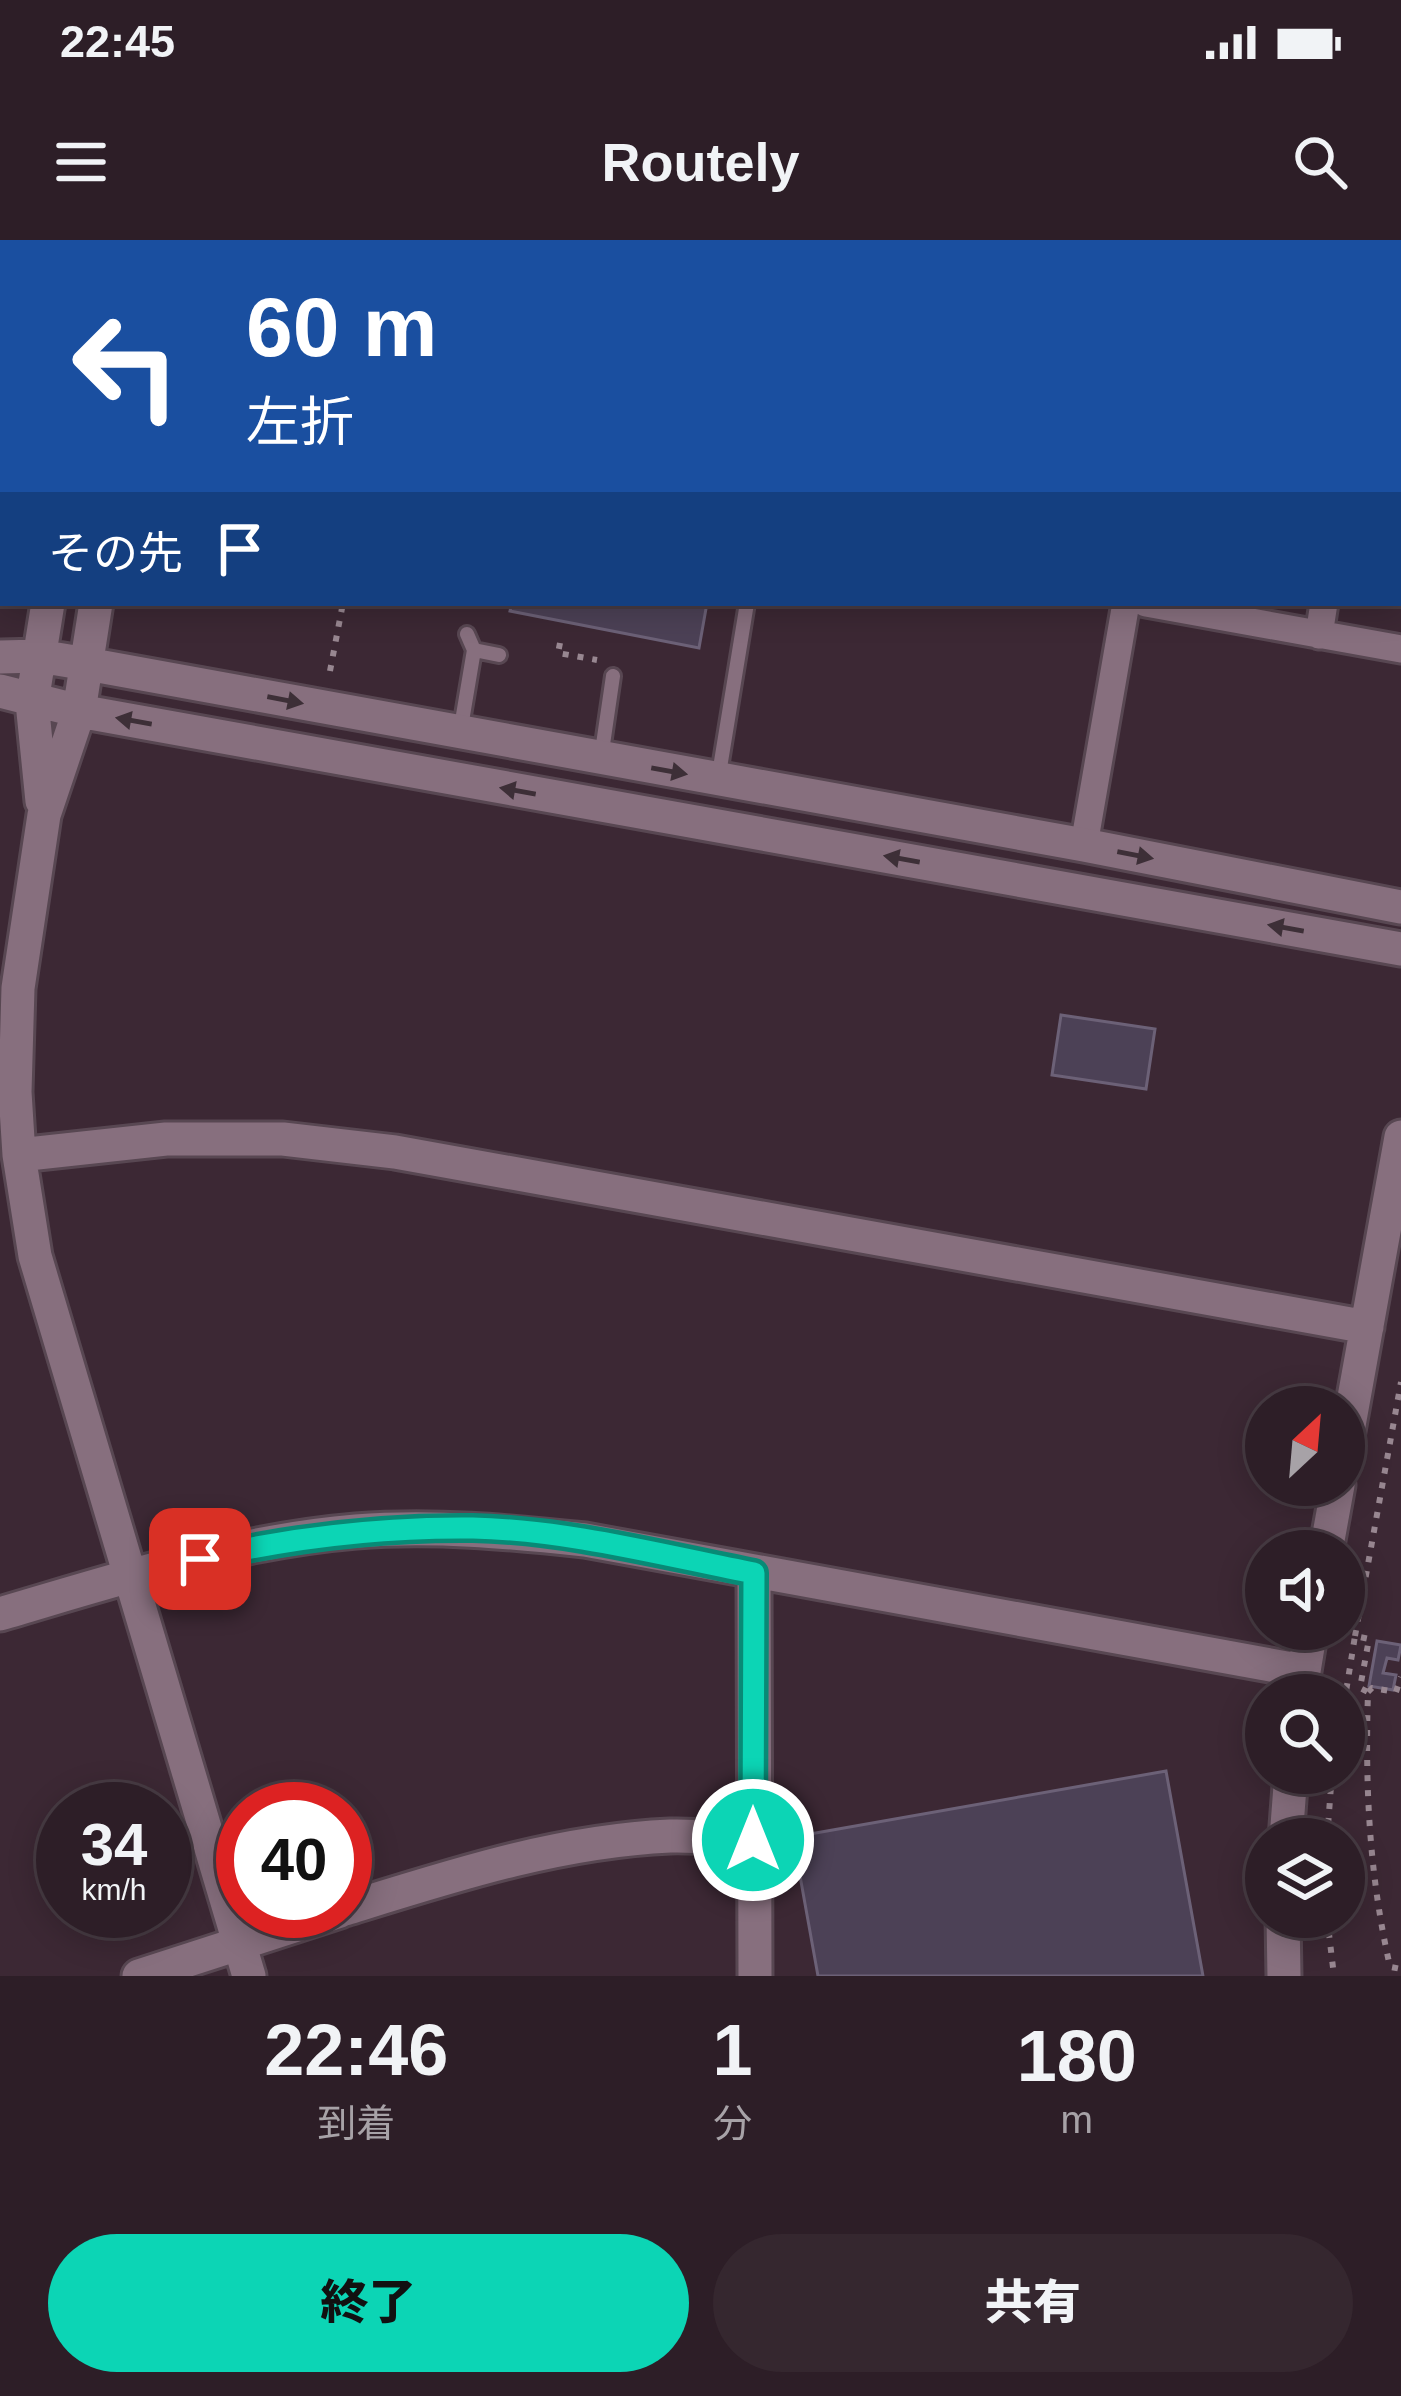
<!DOCTYPE html>
<html lang="ja">
<head>
<meta charset="utf-8">
<style>
	:root { --surface:#2d1e27; --page:#35272f; --text:#f1f3f6; --muted:#a7a2a7; --line:#483c44; --accent:#0cd5b5 }
	body { margin:0; font-family:Helvetica,"Noto Sans JP",sans-serif; background:var(--page); color:var(--text); height:100vh; display:flex; flex-direction:column; font-size:45px; white-space:nowrap }
	* { box-sizing:border-box; margin:0 }
	p { font-size:39px; color:var(--muted) }
	.icon { flex:none; width:66px; height:66px; fill:none; stroke:currentColor; stroke-width:2; stroke-linecap:round; stroke-linejoin:round }
	.map { position:relative; height:1736px; overflow:hidden }
	.sheet { display:flex; flex-direction:column; background:var(--surface); flex:1 }
	.sheet>* { flex:none }
	.top-card { position:absolute; left:0px; top:0px; width:1401px; height:366px; box-shadow:0 6px 30px #0003,0 0 0 3px var(--line); background:#1a4fa0; color:#fff; overflow:hidden }
	.needle { width:78px; rotate:26deg }
	.fabs { position:absolute; left:1245px; top:1146px; display:grid; gap:24px }
	.fabs a { display:grid; place-items:center; width:120px; height:120px; border-radius:50%; background:var(--surface); box-shadow:0 6px 30px #0003,0 0 0 3px var(--line); font-size:60px }
	.speed { position:absolute; left:36px; top:1542px; display:flex; gap:24px; font-size:60px; font-weight:700; text-align:center }
	.speed>* { display:grid; place-content:center; width:156px; height:156px; border-radius:50%; background:var(--surface); box-shadow:0 6px 30px #0003,0 0 0 3px var(--line); line-height:1 }
	.speed small { font-size:30px; font-weight:400 }
	.speed .limit { border:18px solid #d22; background:#fff; color:#111 }
	.pin { position:absolute; display:grid; place-items:center; width:102px; height:102px; color:#fff; margin:-51px; border-radius:24px; box-shadow:0 6px 18px #0006 }
	.me { position:absolute; width:132px; margin:-66px; rotate:0deg; stroke-linejoin:round; filter:drop-shadow(0 0 9px #0008) }
	.turn { display:flex; align-items:center; gap:42px; height:252px; padding:0 48px; font-size:54px }
	.turn .icon { width:156px; height:156px; stroke-width:2.5 }
	.turn b { display:block; font-size:84px; line-height:102px }
	.then { display:flex; align-items:center; height:114px; padding:0 48px; background:#0003; gap:24px; font-size:45px }
	.eta { display:flex; justify-content:space-evenly; align-items:center; height:204px; text-align:center }
	.eta b { font-size:72px; font-weight:800; line-height:84px }
	.cta { display:flex; gap:24px; margin-top:auto; padding:24px 48px }
	.cta a { flex:1; height:138px; border-radius:72px; background:var(--accent); color:#111; font-size:48px; font-weight:800; line-height:138px; text-align:center }
	.cta a+a { background:var(--page); color:var(--text) }
	.status { display:flex; justify-content:space-between; align-items:center; height:84px; padding:0 60px; background:var(--surface); direction:ltr }
	.status svg { height:33px; fill:currentColor }
	header { display:flex; justify-content:space-between; align-items:center; height:156px; padding:0 48px; background:var(--surface); font-size:54px; font-weight:800 }
	.map>svg:first-child { display:block }
</style>
</head>
<body>
<div class="status"><b>22:45</b><svg viewBox="0 0 49 12"><path d="M0 12V9h3v3zM5 12V6h3v6zM10 12V3h3v9zM15 12V0h3v12zM26 1h20v11H26zM47 4h2v5h-2z"/></svg></div>
<header><svg class="icon" aria-label="menu" viewBox="0 0 24 24"><path d="M4 6h16M4 12h16M4 18h16"/></svg>Routely<svg class="icon" aria-label="search" viewBox="0 0 24 24"><circle cx="10" cy="10" r="6"/><path d="M15 15l6 6"/></svg></header>
<div class="map">
<svg width="1401" height="1736" viewBox="0 0 1401 1736">
	<rect width="100%" height="100%" fill="#3c2834"/>
	<path fill="#4c4156" stroke="#6c6177" stroke-width="3" d="M512,363H707L699,408L510,371Z
		M1061,775L1155,789L1146,849L1052,835Z
		M1377,1401L1401,1405L1398,1420L1387,1418L1383,1433L1396,1435L1393,1450L1369,1446Z
		M1166,1531L1203,1736H818L793,1597Z"/>
	<g fill="none" stroke-linecap="round" stroke-linejoin="round">
		<g stroke="#584752" stroke-width="20">
			<path id="service" d="M474,410L499,415
				M460,493L474,410L467,394
				M601,518L613,436
				M718,540L747,363"/>
		</g>
		<g stroke="#584752" stroke-width="33">
			<path id="minor" d="M1338,0L1356,3
				M409,3L410,0
				M614,3V0
				M1186,3V0
				M1386,3V0
				M1398,199H1401
				M1146,363L1401,409
				M1319,395L1324,363
				M1084,605L1126,363"/>
		</g>
		<g stroke="#584752" stroke-width="39">
			<path id="tertiary" d="M105,3V0
				M150,3V0
				M96,363L79,471L44,575L18,748L15,852L19,915L35,1016L249,1736
				M0,417L39,416L87,424L1084,605L1401,667
				M0,451L79,471L1401,709
				M42,561L32,462L48,363
				M19,915L166,899H283L395,912L1367,1087
				M1344,1213L1401,897
				M1326,1311L1338,1245
				M754,1333L755,1736
				M0,1374C116,1340 235,1301 356,1291C433,1285 508,1292 585,1300L1303,1431
				M1300,1455L1311,1389
				M1286,1599L1291,1533
				M345,1669C451,1636 558,1601 670,1596C697,1595 726,1599 753,1600
				M1283,1677L1284,1736
				M139,1736L340,1671"/>
		</g>
		<path stroke="#988791" stroke-width="6" stroke-dasharray="6 9" stroke-linecap="butt" d="M69,3L70,0
			M560,403L558,413L597,420
			M330,431L343,363
			M1355,1396L1401,1142
			M1368,1452L1372,1448L1396,1452L1401,1437
			M1344,1464L1355,1396L1369,1399L1360,1448L1368,1452C1365,1545 1369,1632 1389,1722L1391,1727L1401,1729
			M1327,1599L1332,1533
			M1327,1677L1334,1736"/>
		<use href="#service" stroke="#876f7e" stroke-width="14"/>
		<use href="#minor" stroke="#876f7e" stroke-width="27"/>
		<use href="#tertiary" stroke="#876f7e" stroke-width="33"/>
	</g>
	<defs><path id="oneway-solid" d="M-6-.8H1V-3.2L6.5 0L1 3.2V.8H-6Z" transform="scale(3)"/></defs>
	<g fill="#3d2f37">
		<use href="#oneway-solid" transform="translate(285 460) rotate(11)"/>
		<use href="#oneway-solid" transform="translate(134 481) rotate(-170)"/>
		<use href="#oneway-solid" transform="translate(669 531) rotate(10)"/>
		<use href="#oneway-solid" transform="translate(518 551) rotate(-170)"/>
		<use href="#oneway-solid" transform="translate(1135 615) rotate(11)"/>
		<use href="#oneway-solid" transform="translate(902 619) rotate(-170)"/>
		<use href="#oneway-solid" transform="translate(1286 688) rotate(-170)"/>
	</g>
	<g fill="none" stroke-linecap="round" stroke-linejoin="round">
		<g stroke="#088a76" stroke-width="30">
			<path id="route" d="M200,1319C289,1298 381,1287 473,1288C567,1290 662,1315 754,1333L753,1600"/>
		</g>
		<use href="#route" stroke="#0cd5b5" stroke-width="21"/>
	</g>
</svg>
<div class="fabs">
<a><svg class="needle" viewBox="-14 -14 28 28"><path d="M0-13l5 13h-10z" fill="#e53935"/><path d="M0 13l5-13h-10z" fill="#a7a2a7"/></svg></a>
<a><svg class="icon" aria-label="sound" viewBox="0 0 24 24"><path d="M4 9h4l5-4v14l-5-4H4zM17 9q2 3 0 6"/></svg></a>
<a><svg class="icon" aria-label="search" viewBox="0 0 24 24"><circle cx="10" cy="10" r="6"/><path d="M15 15l6 6"/></svg></a>
<a><svg class="icon" aria-label="layers" viewBox="0 0 24 24"><path d="M12 4l9 5-9 5-9-5zM3 14l9 5 9-5"/></svg></a>
</div>
<div class="speed"><div>34<small>km/h</small></div><div class="limit">40</div></div>
<div class="pin" style="left:200px;top:1319px;background:#d93025"><svg class="icon" aria-label="arrive" viewBox="0 0 24 24"><path d="M6 21V4h12l-3 4 3 4H6"/></svg></div>
<svg class="me" style="left:753px;top:1600px" viewBox="-20 -20 40 40"><circle r="17" fill="#0cd5b5" stroke="#fff" stroke-width="3"/><path d="M0-11L8 9 0 5-8 9z" fill="#fff"/></svg>
<div class="top-card">
<div class="turn"><svg class="icon" aria-label="left" viewBox="0 0 24 24"><path d="M17 20v-9H6M10 6l-5 5 5 5"/></svg><div><b>60 m</b>左折</div></div>
<div class="then">その先<svg class="icon" aria-label="arrive" viewBox="0 0 24 24"><path d="M6 21V4h12l-3 4 3 4H6"/></svg></div>
</div>
</div>
<section class="sheet">
<div class="eta">
<div><b>22:46</b><p>到着</p></div>
<div><b>1</b><p>分</p></div>
<div><b>180</b><p>m</p></div>
</div>
<div class="cta"><a>終了</a><a>共有</a></div>
</section>
</body>
</html>
